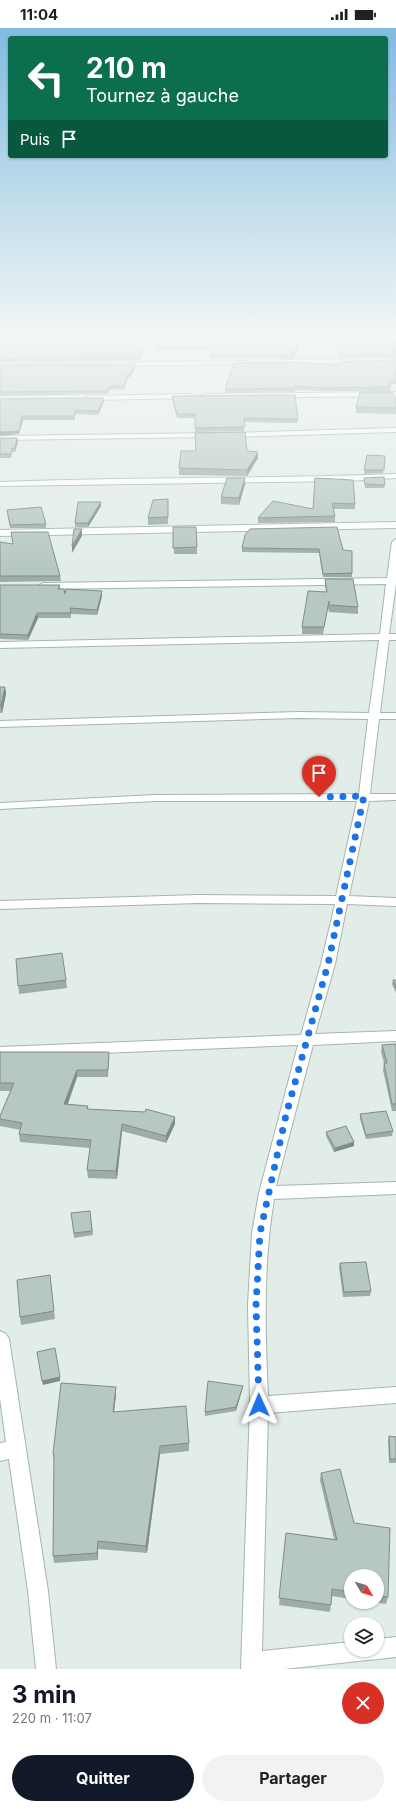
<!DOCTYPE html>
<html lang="fr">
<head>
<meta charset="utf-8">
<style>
	:root { --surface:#fff; --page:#f2f2f2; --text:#202124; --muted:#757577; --accent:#111827 }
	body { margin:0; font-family:Inter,sans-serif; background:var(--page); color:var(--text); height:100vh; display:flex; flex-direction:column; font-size:15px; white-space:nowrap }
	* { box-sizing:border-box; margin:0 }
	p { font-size:13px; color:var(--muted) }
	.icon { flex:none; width:22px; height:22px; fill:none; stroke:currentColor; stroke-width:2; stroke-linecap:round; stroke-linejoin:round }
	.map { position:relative; height:1641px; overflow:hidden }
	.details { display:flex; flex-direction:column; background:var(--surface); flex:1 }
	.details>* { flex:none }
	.guide { position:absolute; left:8px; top:8px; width:380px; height:122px; border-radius:4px; box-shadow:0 1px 3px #0004; background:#0b6e4f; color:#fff; overflow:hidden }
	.needle { width:26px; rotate:128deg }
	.buttons { position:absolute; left:344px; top:1541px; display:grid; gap:8px }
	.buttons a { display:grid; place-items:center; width:40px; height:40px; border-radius:50%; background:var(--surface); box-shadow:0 1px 3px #0004; font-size:20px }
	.pin { position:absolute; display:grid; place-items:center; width:34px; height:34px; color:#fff; margin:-41px -17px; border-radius:50% 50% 50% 0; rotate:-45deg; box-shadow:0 0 4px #0007 }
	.pin .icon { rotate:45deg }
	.me { position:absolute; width:44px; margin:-22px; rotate:359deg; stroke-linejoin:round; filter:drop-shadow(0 0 3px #0008) }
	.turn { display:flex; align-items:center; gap:14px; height:84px; padding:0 12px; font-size:18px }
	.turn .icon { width:52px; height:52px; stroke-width:2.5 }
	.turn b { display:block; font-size:28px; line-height:34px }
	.then { display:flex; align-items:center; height:38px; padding:0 12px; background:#0003; gap:8px; font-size:15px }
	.round { display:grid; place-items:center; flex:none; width:42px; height:42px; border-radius:21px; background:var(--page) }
	.head { display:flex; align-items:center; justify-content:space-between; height:68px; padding:0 12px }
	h1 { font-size:24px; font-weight:700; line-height:30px; color:var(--accent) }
	.cta { display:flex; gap:8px; margin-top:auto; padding:8px 12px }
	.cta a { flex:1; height:46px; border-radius:24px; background:var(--accent); color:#fff; font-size:16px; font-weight:700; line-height:46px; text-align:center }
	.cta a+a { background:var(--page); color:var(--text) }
	.status { display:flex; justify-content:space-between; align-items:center; height:28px; padding:0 20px; background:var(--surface); direction:ltr }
	.status svg { height:11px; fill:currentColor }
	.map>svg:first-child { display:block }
</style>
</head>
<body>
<div class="status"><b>11:04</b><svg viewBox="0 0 49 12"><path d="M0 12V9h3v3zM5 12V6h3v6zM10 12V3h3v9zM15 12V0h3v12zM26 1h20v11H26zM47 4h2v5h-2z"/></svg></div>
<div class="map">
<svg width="396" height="1641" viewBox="0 0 396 1641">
	<rect width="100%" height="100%" fill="#e2ede8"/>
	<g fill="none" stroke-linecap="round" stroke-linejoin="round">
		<g stroke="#a4b5b0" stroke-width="2">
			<path id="minor" d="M283,332H355L358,334L355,336L281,335V333Z
				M249,333L251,334V336L37,339L34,337L37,335Z
				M396,364V368L205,370L201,368L205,366Z
				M187,366H190V370L89,372L85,370L89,368Z
				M396,400V404L229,409L225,407L229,405Z
				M214,405L215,407L211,409L0,412V408Z
				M396,446V450L346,453L0,458V454C132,449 264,451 396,446Z
				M396,494V500L0,508V502Z
				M396,511V556L389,606H396V612H389L380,685H396V691H379L370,766H396V772L369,773L349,868L396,870V878L347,876L335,936L315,1006L396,1003V1013L313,1017L276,1158L396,1154V1166L274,1171C263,1237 265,1302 268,1368L396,1359V1375L268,1385L262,1623L351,1614V1622H377V1611L396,1609V1629L284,1641H241L250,1377L248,1277L252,1205L259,1165L298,1017L0,1029V1019L301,1007L321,936L335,876L198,875L0,881V873L198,867L336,868L357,773H155L0,781V775L155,767L359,766L368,691L299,690L0,699V693L299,684L369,685L379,612L0,620V614L380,606L386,556L43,561L38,558L43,555L387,550L392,514Z
				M0,1303L6,1306L9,1311L48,1563L56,1641H36L28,1563L9,1431L0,1433V1415L6,1414L0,1370Z"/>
		</g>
		<use href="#minor" fill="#fff" fill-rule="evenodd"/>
	</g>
	<path fill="#9daca6" d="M0,310H149L139,332L0,334Z
		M154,310H302L293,331H211L212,323L157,321Z
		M338,310H396V330H338Z
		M396,333V356H390L391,359L390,363H322L295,362V364L225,365V361L338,337Z
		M135,336V339L131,349H128L124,362L110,361L107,366L0,368V337Z
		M172,368L298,391L297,395L244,394V403L195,404V390H177L172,372Z
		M104,370V373L98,387L75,386V392H23L19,406L0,371Z
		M396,371V386L356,385V379Z
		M0,410H17L18,413L15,424H12L11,430H0Z
		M247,423L258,424V430L247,448L179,447V440Z
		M367,427L385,428L383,445L364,446Z
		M245,450V456L239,477L221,476V469Z
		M315,450L355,476V481H333L335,488V494L258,495V490L313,481Z
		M364,450L385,457L384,460H365Z
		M168,471V496L148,497V490Z
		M101,478L88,499H75V495Z
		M7,482L46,496V500H10Z
		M173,499L197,519V526H174Z
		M11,504L60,548L61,553L0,554V514L13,516Z
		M245,507L343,522L352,545V549H323L319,525L242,524V520Z
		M325,551L358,579V586L329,584L328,580L323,606H302V599L326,563L325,558Z
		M0,557H60V561L65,566L102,568L97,587L71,586V590H38L28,612L0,611Z
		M0,659H5L6,666L2,685H0Z
		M16,931L66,952L67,960L19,966Z
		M393,952H396V965L392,956Z
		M396,1016V1083H392L383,1042L384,1035L381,1024L382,1017Z
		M0,1024L109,1031L108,1049H77L68,1076L88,1078V1081L175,1089V1096L166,1115L122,1103L117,1151L88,1150L87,1142L90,1120L20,1114L19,1106L21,1102L0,1098V1088L11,1063H0Z
		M360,1086L393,1103L392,1108L366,1111L360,1091Z
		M326,1104L354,1114V1118L334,1124L326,1108Z
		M90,1183L93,1207L74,1210L71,1185Z
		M340,1235L371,1263L370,1268L343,1269L339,1239Z
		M50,1247L55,1291L21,1297L20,1289Z
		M242,1362L236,1383L205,1388V1384Z
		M116,1367L114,1384L189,1415V1423L160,1426L147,1525L98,1521V1532L54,1535L53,1528L54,1434L53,1426Z
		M389,1408L396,1409V1435H389L388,1412Z
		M321,1445L354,1495L388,1569L386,1576L372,1574H377V1548H351V1571L332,1568L330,1584L279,1577L286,1505L334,1511L320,1452Z"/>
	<path fill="#808c87" d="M148,310H149L139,332V329Z
		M300,310H302L293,331V327Z
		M135,336V339L131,349L130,346Z
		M128,346V349L124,362V358Z
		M110,358V361L107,366V363Z
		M104,370V373L98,387V383Z
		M22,388L23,392L19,406L0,408V404Z
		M17,410L18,413L15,424V420Z
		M258,424V430L247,448V442Z
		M245,450V456L239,477V470Z
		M101,474V478L88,499V495Z
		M82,501V508L72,525V518Z
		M102,563V568L97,587V582Z
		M37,585L38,590L28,612V607Z
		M5,659L6,666L2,685L1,677Z
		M77,1042V1049L65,1083L64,1076Z
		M175,1089V1096L166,1115V1108Z
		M122,1096V1103L117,1151L116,1143Z
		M354,1114V1118L334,1124L335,1120Z
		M60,1349V1353L43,1357L42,1353Z
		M243,1358L242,1362L236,1383V1379Z
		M116,1359V1367L113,1392V1384Z
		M160,1418V1426L147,1525L146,1518Z
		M98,1513V1532L97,1525Z"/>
	<path fill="#b7c8c1" stroke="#808c87" d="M0,310H148L139,329L0,331Z
		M155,310H300L293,327H211L212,320L157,318Z
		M338,310H396V326L338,327Z
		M396,332V353H389L391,359L322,360L295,358V360L225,361L234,335L294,334L338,337V334Z
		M135,336L130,346H128L124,358H110L107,363L0,364V337Z
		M360,364H393L396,371V380L356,379Z
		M295,367L298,391L244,390L245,399L195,400V386H177L172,368Z
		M104,370L98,383L75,382V388H22L19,403L0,404V371Z
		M245,404L247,423L258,424L247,442L179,440L181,423H196L195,405Z
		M0,410H17L15,420H12L11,426H0Z
		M367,427L385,428L384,442H364Z
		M384,449L385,457L365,456L364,450Z
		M227,450H245L239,470L221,469Z
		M315,450L353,452L355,476L332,475L335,488L258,490L273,473L313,481Z
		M168,471V489L148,490L153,472Z
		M78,474H101L88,495H75Z
		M41,479L46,496L10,497L7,482Z
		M173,499H196L197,519L173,520Z
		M337,499L343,522L352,523V545L323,546L319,521L242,520L245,507L250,501Z
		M74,501H82L72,518Z
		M11,504H48L60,548H0V514L13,516Z
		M325,551H353L358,579L329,577V573L324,599H302L308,563L327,564Z
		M0,557H60L58,561H64L65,566L66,561L102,563L97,582L70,580L71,585H37L28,607L0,606Z
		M0,659H5L1,677H0Z
		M62,925L66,952L18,958L16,931Z
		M393,952H396V960Z
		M396,1016V1076H392L384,1035H387L382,1017Z
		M0,1024H109L108,1042H77L64,1076L88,1078L87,1081L145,1084L146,1081L175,1089L166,1108L122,1096L116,1143L87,1142L91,1112L19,1106L22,1095L0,1091V1088L14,1055H0Z
		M386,1083L393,1103L366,1107L360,1086Z
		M346,1098L354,1114L335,1120L326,1104Z
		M90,1183L92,1203L74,1205L71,1185Z
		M366,1234L371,1263L344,1264L340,1235Z
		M50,1247L54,1283L20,1289L17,1252Z
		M55,1320L60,1349L42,1353L37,1324Z
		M208,1353L243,1358L236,1379L205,1384Z
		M61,1355L116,1359L113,1384L186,1378L189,1415L160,1418L146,1518L98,1513L97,1525L53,1528L54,1426H53Z
		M389,1408L396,1409V1431H390Z
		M340,1441L354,1495L390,1500L388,1569L377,1568V1548H351V1564L332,1561L331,1577L279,1570L286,1505L337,1512L321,1445Z"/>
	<linearGradient id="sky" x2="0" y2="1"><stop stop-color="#81bbe0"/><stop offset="0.57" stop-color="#f2f7f5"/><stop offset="1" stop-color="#f2f7f5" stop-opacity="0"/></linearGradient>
	<rect width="396" height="540" fill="url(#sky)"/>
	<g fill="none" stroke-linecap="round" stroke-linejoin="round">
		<path stroke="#1a73e8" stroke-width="7" stroke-dasharray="0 12.6" d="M259,1377L256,1277L260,1205L286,1087L328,936L364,768L319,769"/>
	</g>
</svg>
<div class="buttons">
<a><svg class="needle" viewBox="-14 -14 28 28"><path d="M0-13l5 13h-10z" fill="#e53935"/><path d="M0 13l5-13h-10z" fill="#757577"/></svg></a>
<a><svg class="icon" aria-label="layers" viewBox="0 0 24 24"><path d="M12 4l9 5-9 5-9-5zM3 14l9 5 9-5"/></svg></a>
</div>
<div class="pin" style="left:319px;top:769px;background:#d93025"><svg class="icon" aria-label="arrive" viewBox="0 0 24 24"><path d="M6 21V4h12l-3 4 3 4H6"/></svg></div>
<svg class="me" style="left:259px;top:1377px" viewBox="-20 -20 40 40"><path d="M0-17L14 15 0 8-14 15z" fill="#1a73e8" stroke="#fff" stroke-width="4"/></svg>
<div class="guide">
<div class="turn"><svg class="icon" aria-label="left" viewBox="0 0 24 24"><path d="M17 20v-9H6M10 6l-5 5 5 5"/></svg><div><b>210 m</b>Tournez à gauche</div></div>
<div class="then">Puis<svg class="icon" aria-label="arrive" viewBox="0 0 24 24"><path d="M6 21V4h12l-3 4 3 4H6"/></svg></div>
</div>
</div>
<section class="details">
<div class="head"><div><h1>3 min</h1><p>220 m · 11:07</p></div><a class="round" style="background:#d93025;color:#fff"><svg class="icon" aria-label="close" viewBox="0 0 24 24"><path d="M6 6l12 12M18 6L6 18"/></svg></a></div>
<div class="cta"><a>Quitter</a><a>Partager</a></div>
</section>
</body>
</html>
